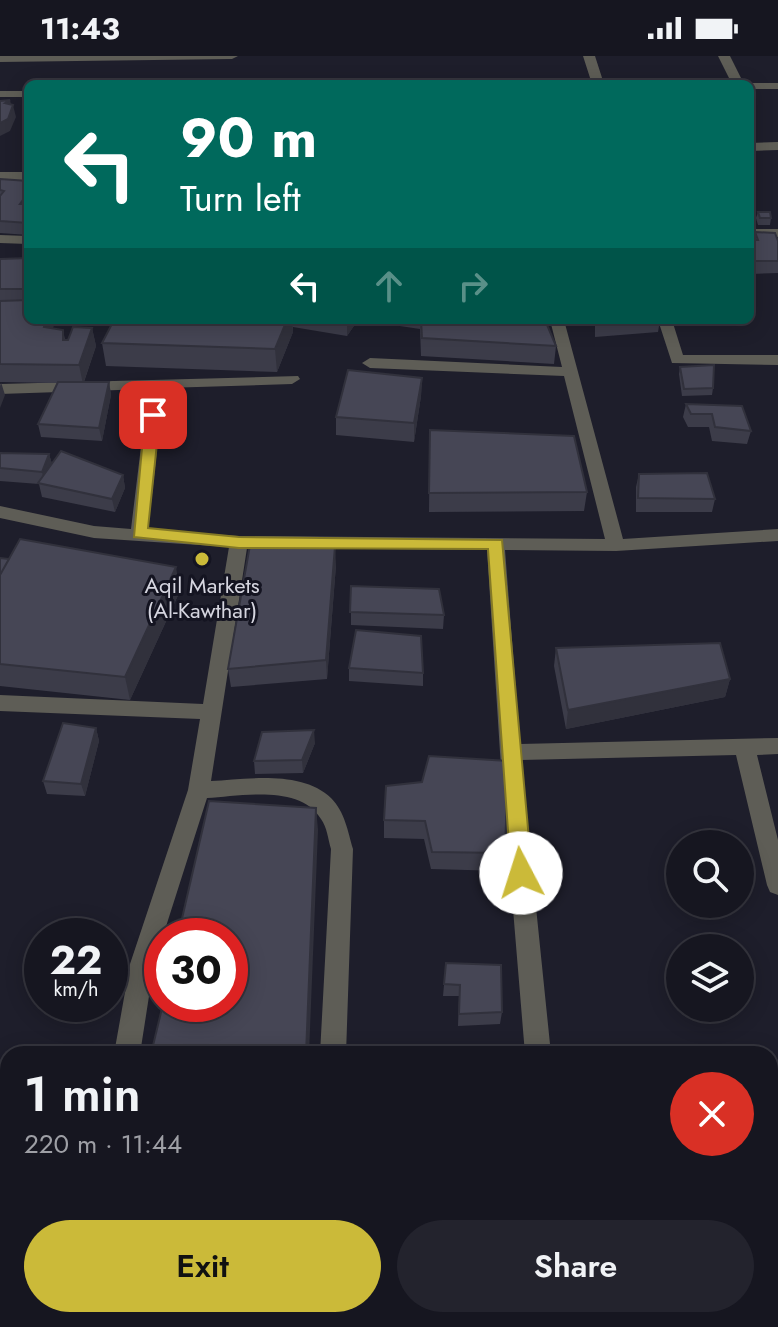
<!DOCTYPE html>
<html lang="en">
<head>
<meta charset="utf-8">
<style>
	:root { --surface:#161620; --page:#23232d; --text:#f1f3f6; --muted:#9e9fa5; --line:#35353e; --accent:#cbba39 }
	body { margin:0; font-family:Jost,sans-serif; background:var(--page); color:var(--text); height:100vh; display:flex; flex-direction:column; font-size:30px; white-space:nowrap }
	* { box-sizing:border-box; margin:0 }
	p { font-size:26px; color:var(--muted) }
	.icon { flex:none; width:44px; height:44px; fill:none; stroke:currentColor; stroke-width:2; stroke-linecap:round; stroke-linejoin:round }
	.map { position:relative; flex:1; overflow:hidden }
	.drawer { position:absolute; left:0px; top:990px; width:778px; height:282px; display:flex; flex-direction:column; background:var(--surface); border-radius:24px 24px 0 0; box-shadow:0 4px 20px #0003,0 0 0 2px var(--line) }
	.drawer>* { flex:none }
	.hud { position:absolute; left:24px; top:24px; width:730px; height:244px; border-radius:12px; box-shadow:0 4px 20px #0003,0 0 0 2px var(--line); background:#00695c; color:#fff; overflow:hidden }
	.buttons { position:absolute; left:666px; top:774px; display:grid; gap:16px }
	.buttons a { display:grid; place-items:center; width:88px; height:88px; border-radius:50%; background:var(--surface); box-shadow:0 4px 20px #0003,0 0 0 2px var(--line); font-size:40px }
	.speed { position:absolute; left:24px; top:862px; display:flex; gap:16px; font-size:40px; font-weight:700; text-align:center }
	.speed>* { display:grid; place-content:center; width:104px; height:104px; border-radius:50%; background:var(--surface); box-shadow:0 4px 20px #0003,0 0 0 2px var(--line); line-height:1 }
	.speed small { font-size:20px; font-weight:400 }
	.speed .limit { border:12px solid #d22; background:#fff; color:#111 }
	.pin { position:absolute; display:grid; place-items:center; width:68px; height:68px; color:#fff; margin:-34px; border-radius:16px; box-shadow:0 4px 12px #0006 }
	.me { position:absolute; width:88px; margin:-44px; rotate:355deg; stroke-linejoin:round; filter:drop-shadow(0 0 6px #0008) }
	.turn { display:flex; align-items:center; gap:28px; height:168px; padding:0 24px; font-size:36px }
	.turn .icon { width:104px; height:104px; stroke-width:2.5 }
	.turn b { display:block; font-size:56px; line-height:68px }
	.lanes { display:flex; align-items:center; height:76px; padding:0 24px; background:#0003; justify-content:center; gap:40px; direction:ltr }
	.lanes .off { opacity:.35 }
	.round { display:grid; place-items:center; flex:none; width:84px; height:84px; border-radius:42px; background:var(--page) }
	.overview { display:flex; align-items:center; justify-content:space-between; height:136px; padding:0 24px }
	h1 { font-size:48px; font-weight:600; line-height:60px }
	.action { display:flex; gap:16px; margin-top:auto; padding:16px 24px }
	.action a { flex:1; height:92px; border-radius:48px; background:var(--accent); color:#111; font-size:32px; font-weight:600; line-height:92px; text-align:center }
	.action a+a { background:var(--page); color:var(--text) }
	.status { display:flex; justify-content:space-between; align-items:center; height:56px; padding:0 40px; background:var(--surface); direction:ltr }
	.status svg { height:22px; fill:currentColor }
	.map>svg:first-child { display:block }
</style>
</head>
<body>
<div class="status"><b>11:43</b><svg viewBox="0 0 49 12"><path d="M0 12V9h3v3zM5 12V6h3v6zM10 12V3h3v9zM15 12V0h3v12zM26 1h20v11H26zM47 4h2v5h-2z"/></svg></div>
<div class="map">
<svg width="778" height="1271" viewBox="0 0 778 1271">
	<rect width="100%" height="100%" fill="#1e1e2b"/>
	<g fill="none" stroke-linecap="round" stroke-linejoin="round">
		<path fill="#5e5d56" fill-rule="evenodd" d="M0,0H238L232,3L0,6Z
			M583,0H595L604,28H592Z
			M718,0H730L744,28H732Z
			M750,27H778V33H750V28H746Z
			M0,35H28V41H0Z
			M778,86V94L750,95V87Z
			M0,116H28V124H0Z
			M750,173H778V181H750Z
			M0,179L28,180V188L0,187Z
			M550,264H564L623,483L778,473V485L616,495L505,494L520,688L778,682V698L757,699L778,784V839L770,836L767,829L736,699L521,704L551,998H525L500,696L487,494L247,492L211,725C247,723 302,714 331,742C345,756 348,776 353,793L346,998H320L331,793C328,783 327,771 321,763C300,728 241,740 207,742L154,908L140,998H114L130,908L188,734L200,663L0,655V639L203,648L229,491L94,482L0,462V450L94,470L131,473L148,333L0,338V328L298,320L300,323L292,328L164,332L148,474L239,480L605,483L564,320L370,312L362,307L370,302L562,311Z
			M658,264H672L683,299H778V309L672,307Z
			M70,1264H98L96,1271H68Z
			M309,1264H337L336,1271H308Z
			M548,1264H576L577,1271H549Z"/>
	</g>
	<path fill="#3c3c49" d="M28,78V98H27L24,86Z
		M0,123L28,125V179L0,177Z
		M758,156L771,162L770,169H758L756,162Z
		M755,176L778,185V217L750,218V184H753Z
		M28,202V264H55L53,272L63,274L65,284L92,272L96,290L84,326H109L111,339L102,385L41,381L38,368L57,327L0,326V203Z
		M114,264H358L347,280L293,271V276L277,316L106,310L102,287Z
		M366,264H545L556,290L554,308L421,300L420,273L366,265Z
		M595,264H660L658,276L595,281Z
		M680,311L713,332L712,339L682,340L679,318Z
		M422,322L421,340L414,386L336,379V361Z
		M686,348L751,375L747,388L712,385L709,371H688L683,361Z
		M430,374L587,436L584,455L429,456Z
		M0,397L49,398L52,408L123,419L125,432L115,456L42,441L39,428L0,425Z
		M639,418L715,443L712,456H636V431Z
		M0,502L180,535L130,644L0,630Z
		M336,509L327,623L231,631L228,613Z
		M351,530L444,559L443,573L351,569Z
		M556,592L730,623L725,641L566,673L554,610Z
		M349,612L423,617V630L349,625Z
		M96,672L99,685L85,740L47,738L43,725Z
		M315,687L303,717L255,718L254,705Z
		M422,726L505,797L503,815L431,813L424,783L384,782V764Z
		M446,907L502,956L500,968L458,970L459,940H443Z
		M629,1264H766V1271H629Z"/>
	<path fill="#31313c" d="M10,44L12,53L13,49L16,61L10,75L0,80V67L5,47Z
		M28,137V153L20,148Z
		M46,264H55L48,289L44,271Z
		M287,264H292L293,276L277,316L275,293Z
		M347,264H358L347,280Z
		M92,272L96,290L83,328L79,309Z
		M422,322L421,340L414,386V367Z
		M1,326L5,339L0,352V330Z
		M109,326L111,339L102,385L99,372Z
		M49,398L53,411L45,429L42,416Z
		M123,419L125,432L115,456L112,443Z
		M335,490L336,509L327,623L326,604Z
		M176,511L180,535L130,644L125,621Z
		M730,623L725,641L566,673L568,654Z
		M96,672L99,685L85,740L81,728Z
		M314,674L315,687L303,717L302,704Z
		M316,752L318,774L309,998H306Z"/>
	<path fill="#464655" stroke="#31313c" stroke-width="2" d="M10,44L5,47L13,49L8,63L0,67V45Z
		M0,123L28,125V137L20,148H28V167L0,165V140L4,135L0,134Z
		M758,156H770L771,162H760Z
		M755,176L775,177L778,185V205H753L750,200V184H758Z
		M28,202V233H0V203Z
		M28,244V264H46L44,271L63,274V284H68L73,271L92,272L79,309L0,308V245Z
		M114,264H287L275,293L102,287Z
		M421,264H545L556,290L422,282Z
		M597,264H651L597,268Z
		M714,309L713,332L684,333L680,311Z
		M348,314L422,322L414,367L336,361Z
		M58,326H109L99,372L38,368Z
		M686,348L742,350L751,375L715,371L712,358H691Z
		M430,374L574,380L587,436L429,437Z
		M61,395L123,419L112,443L38,427Z
		M0,397L49,398L42,416L0,412Z
		M707,417L715,443L638,442L639,418Z
		M20,483L176,511L125,621L0,608V519Z
		M250,489L335,490L326,604L228,613Z
		M0,502L9,503L0,519Z
		M351,530L439,533L444,559L350,556Z
		M356,574L421,580L423,617L349,612Z
		M720,587L730,623L568,654L556,592Z
		M63,667L96,672L81,728L43,725Z
		M314,674L302,704L254,705L262,676Z
		M429,700L508,705L505,797L432,796L425,765L384,764L386,730L422,726Z
		M209,745L316,752L306,998H151L163,948H230V880H178Z
		M446,907L501,909L502,956L459,958L460,929L444,928Z
		M635,1264H766V1271H660L636,1269Z"/>
	<path fill="#cbba39" stroke="#847925" stroke-width="2" d="M153,355L160,359L148,472L239,481L502,484L532,817L529,823H514L511,817L488,493L239,492L134,481L145,359Z"/>
	<circle fill="#cbba39" stroke="#141421" stroke-width="3" cx="202" cy="503" r="8"/>
	<g text-anchor="middle" dominant-baseline="central" stroke-width="6" stroke-linejoin="round" paint-order="stroke">
		<g font-size="22" fill="#d5d5df" stroke="#141421">
			<text x="202" y="529">Aqil Markets<tspan x="202" dy="25">(Al-Kawthar)</tspan></text>
		</g>
	</g>
</svg>
<div class="buttons">
<a><svg class="icon" aria-label="search" viewBox="0 0 24 24"><circle cx="10" cy="10" r="6"/><path d="M15 15l6 6"/></svg></a>
<a><svg class="icon" aria-label="layers" viewBox="0 0 24 24"><path d="M12 4l9 5-9 5-9-5zM3 14l9 5 9-5"/></svg></a>
</div>
<div class="speed"><div>22<small>km/h</small></div><div class="limit">30</div></div>
<div class="pin" style="left:153px;top:359px;background:#d93025"><svg class="icon" aria-label="arrive" viewBox="0 0 24 24"><path d="M6 21V4h12l-3 4 3 4H6"/></svg></div>
<svg class="me" style="left:521px;top:817px" viewBox="-20 -20 40 40"><circle r="19" fill="#fff"/><path d="M0-13L10 11 0 6-10 11z" fill="#cbba39"/></svg>
<div class="hud">
<div class="turn"><svg class="icon" aria-label="left" viewBox="0 0 24 24"><path d="M17 20v-9H6M10 6l-5 5 5 5"/></svg><div><b>90 m</b>Turn left</div></div>
<div class="lanes"><svg class="icon" aria-label="left" viewBox="0 0 24 24"><path d="M17 20v-9H6M10 6l-5 5 5 5"/></svg><svg class="icon off" aria-label="ahead" viewBox="0 0 24 24"><path d="M12 20V5M6 11l6-6 6 6"/></svg><svg class="icon off" aria-label="right" viewBox="0 0 24 24"><path d="M7 20v-9h11M14 6l5 5-5 5"/></svg></div>
</div>
<section class="drawer">
<div class="overview"><div><h1>1 min</h1><p>220 m · 11:44</p></div><a class="round" style="background:#d93025;color:#fff"><svg class="icon" aria-label="close" viewBox="0 0 24 24"><path d="M6 6l12 12M18 6L6 18"/></svg></a></div>
<div class="action"><a>Exit</a><a>Share</a></div>
</section>
</div>
</body>
</html>
